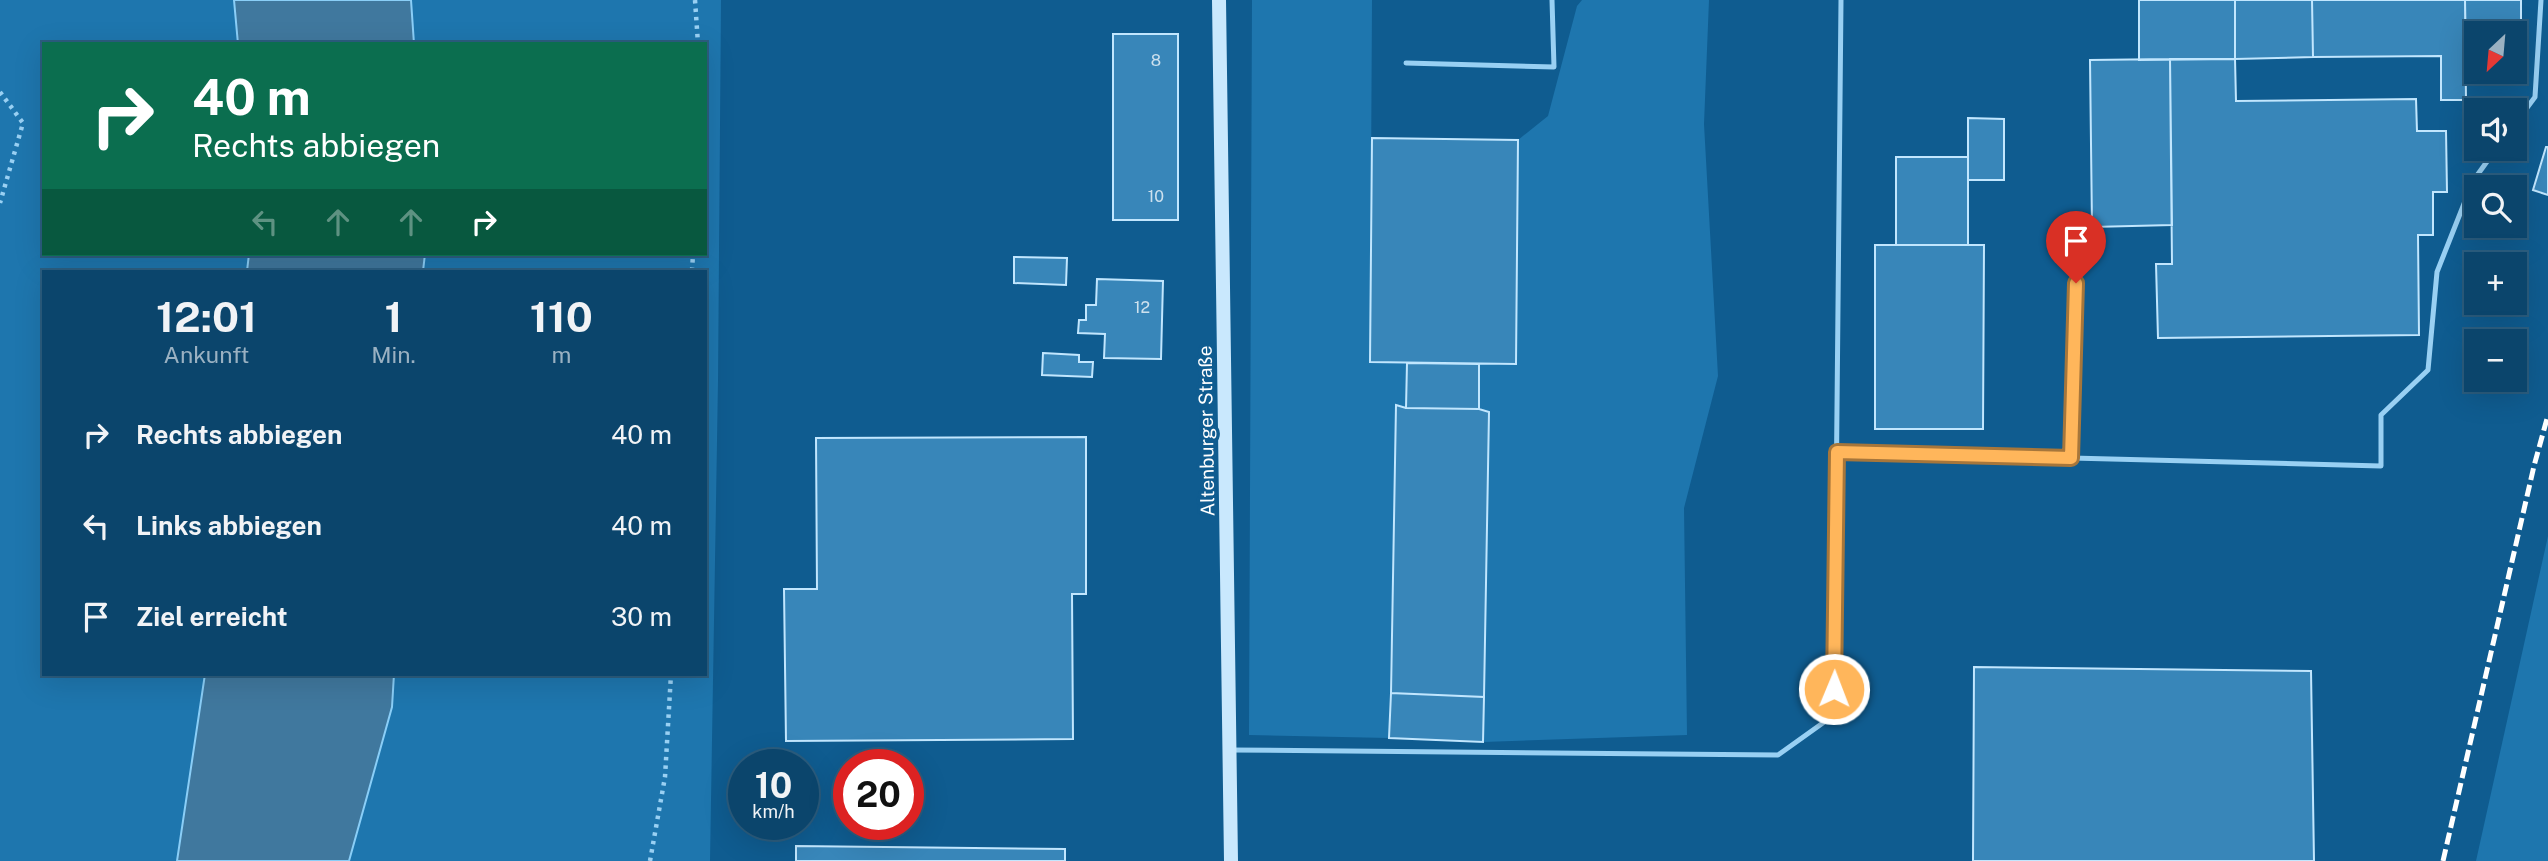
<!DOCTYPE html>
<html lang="de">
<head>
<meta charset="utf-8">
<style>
	:root { --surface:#0b456c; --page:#194f74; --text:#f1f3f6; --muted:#9ab1c2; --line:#2b5d7f }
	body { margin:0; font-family:"Public Sans",sans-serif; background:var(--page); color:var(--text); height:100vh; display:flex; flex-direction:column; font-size:26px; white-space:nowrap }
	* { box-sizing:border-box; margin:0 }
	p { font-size:23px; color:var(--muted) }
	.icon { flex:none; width:38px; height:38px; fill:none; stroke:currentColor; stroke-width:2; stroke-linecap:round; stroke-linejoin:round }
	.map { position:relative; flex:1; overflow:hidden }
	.details { position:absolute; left:42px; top:270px; width:665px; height:406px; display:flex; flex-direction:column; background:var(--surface); border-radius:0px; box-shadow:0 7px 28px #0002,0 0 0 2px var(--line) }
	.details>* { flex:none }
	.hud { position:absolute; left:42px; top:42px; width:665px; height:214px; border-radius:0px; box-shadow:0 7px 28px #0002,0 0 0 2px var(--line); background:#0b6e4f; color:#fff; overflow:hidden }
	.needle { width:46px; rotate:206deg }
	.controls { position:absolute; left:2464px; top:21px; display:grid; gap:14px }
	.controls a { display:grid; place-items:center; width:63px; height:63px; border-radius:0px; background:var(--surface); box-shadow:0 7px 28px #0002,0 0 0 2px var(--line); font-size:35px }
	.speed { position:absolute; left:728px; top:749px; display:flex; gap:14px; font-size:35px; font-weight:700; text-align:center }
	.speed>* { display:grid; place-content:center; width:91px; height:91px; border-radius:50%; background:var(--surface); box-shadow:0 7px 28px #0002,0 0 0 2px var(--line); line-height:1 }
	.speed small { font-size:18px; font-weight:400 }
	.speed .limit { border:10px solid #d22; background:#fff; color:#111 }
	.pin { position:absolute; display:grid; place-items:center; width:60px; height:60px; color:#fff; margin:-72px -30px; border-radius:50% 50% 50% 0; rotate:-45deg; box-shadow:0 0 7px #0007 }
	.pin .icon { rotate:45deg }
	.me { position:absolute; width:77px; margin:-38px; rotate:1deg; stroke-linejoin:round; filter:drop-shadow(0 0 5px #0008) }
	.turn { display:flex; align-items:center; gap:24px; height:147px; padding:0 35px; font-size:32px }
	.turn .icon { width:91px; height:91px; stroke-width:2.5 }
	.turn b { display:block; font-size:49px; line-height:60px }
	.lanes { display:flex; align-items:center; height:66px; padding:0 35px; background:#0003; justify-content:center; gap:35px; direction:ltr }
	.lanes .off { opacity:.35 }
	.eta { display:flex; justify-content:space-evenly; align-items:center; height:119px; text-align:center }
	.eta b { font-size:42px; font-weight:700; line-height:49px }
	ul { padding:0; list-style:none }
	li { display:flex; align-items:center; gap:21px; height:91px; padding:0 35px }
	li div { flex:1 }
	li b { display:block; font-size:26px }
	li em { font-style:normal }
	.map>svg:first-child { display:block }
</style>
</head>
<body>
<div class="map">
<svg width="2548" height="861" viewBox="0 0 2548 861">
	<rect width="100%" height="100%" fill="#0f5c90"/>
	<path fill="#1e76ae" d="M0,0H234L238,44H44V254H249L247,271H44V674H205L177,861H0Z
		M411,0H721L718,381L710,861H349L392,707L394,674H705V271H423L425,254H705V44H414Z
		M1252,0H1372L1370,362L1407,363L1406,408L1396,405L1389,738L1249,735Z
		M1582,0H1709L1704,124L1718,376L1684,508L1687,735L1483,742L1489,412L1479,409V364L1516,363L1518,140L1548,116L1577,6Z
		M2548,536V861H2476Z"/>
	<path fill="#40789e" stroke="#8acef7" stroke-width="2" d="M234,0H411L414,44H238Z
		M249,254H425L423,271H247Z
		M205,674H394L392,707L349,861H177Z"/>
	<path fill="#3886b9" stroke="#c1e6fe" stroke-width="2" d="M2139,0H2235V59L2139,60Z
		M2235,0H2312L2313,57L2235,59Z
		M2312,0H2465L2466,100H2441V56L2313,57Z
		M2465,0H2521V56H2515V33H2476V56H2466Z
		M1113,34H1178V220H1113Z
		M2170,59H2235L2236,101L2416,99L2417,131H2446L2447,192H2433V235H2418L2419,335L2158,338L2156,264H2172Z
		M2170,59L2172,225L2092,227L2090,60Z
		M1968,118L2004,119V180H1968Z
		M1372,138L1518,140L1516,364L1370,362Z
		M2546,147H2548V195L2533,190Z
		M1896,157H1968V245H1896Z
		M1875,245H1984L1983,429H1875Z
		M1014,257L1067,258L1066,285L1014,283Z
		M1097,279L1163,281L1161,359L1104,358L1105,334L1078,333L1079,320H1086V305H1096Z
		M1043,353L1079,355V362H1093L1092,377L1042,375Z
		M1407,363L1479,364V409L1406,408Z
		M1396,405L1406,408L1479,409L1489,412L1484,697L1391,693Z
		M1086,437V594H1072L1073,739L786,741L784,589H817L816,438Z
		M1974,667L2311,671L2314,861H1973Z
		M1391,693L1484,697L1483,742L1389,738Z
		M796,846L1065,849V861H796Z"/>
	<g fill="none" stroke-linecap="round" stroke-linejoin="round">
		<path stroke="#99d0f3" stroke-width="4.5" stroke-dasharray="3.5 5" stroke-linecap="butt" d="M695,0L698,44
			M0,92L23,123L0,203
			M692,271L693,254
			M650,861L665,777L671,674"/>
		<path stroke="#99d0f3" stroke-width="5" d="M1406,63L1554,67L1552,0
			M2515,124L2535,97L2541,0
			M1837,452L2381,466V415L2428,370L2437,272L2473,181L2496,149
			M2071,458L2076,283
			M1231,750L1778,755L1834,715L1841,0"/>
		<path stroke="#c9e8fd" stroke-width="14" d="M1219,0L1231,861"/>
		<path stroke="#fff" stroke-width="5" stroke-dasharray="12 5" stroke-linecap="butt" d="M2443,861L2534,466L2548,415"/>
	</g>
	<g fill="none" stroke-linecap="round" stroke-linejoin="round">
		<g stroke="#a6763b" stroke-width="18">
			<path id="route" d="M1834,689L1837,452L2071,458L2076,283"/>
		</g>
		<use href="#route" stroke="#ffb65b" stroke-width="12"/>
	</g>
	<g text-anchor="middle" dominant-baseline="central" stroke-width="7" stroke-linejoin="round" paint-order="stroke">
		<g font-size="16" fill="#cde1ee">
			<text x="1156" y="60">8</text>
			<text x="1156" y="196">10</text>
			<text x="1142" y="307">12</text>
		</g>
		<g font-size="19" fill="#fff" stroke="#0f5c90">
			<text transform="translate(1206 431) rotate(-91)">Altenburger Straße</text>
		</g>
	</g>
</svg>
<div class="controls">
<a><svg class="needle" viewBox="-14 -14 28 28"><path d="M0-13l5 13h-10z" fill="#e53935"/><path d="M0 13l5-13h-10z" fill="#9ab1c2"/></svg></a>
<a><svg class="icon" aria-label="sound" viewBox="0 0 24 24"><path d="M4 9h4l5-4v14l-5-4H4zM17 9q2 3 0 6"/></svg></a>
<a><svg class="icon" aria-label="search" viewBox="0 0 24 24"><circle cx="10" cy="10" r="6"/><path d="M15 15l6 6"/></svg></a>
<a>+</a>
<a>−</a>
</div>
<div class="speed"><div>10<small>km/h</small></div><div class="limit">20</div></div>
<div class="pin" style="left:2076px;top:283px;background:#d93025"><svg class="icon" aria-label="arrive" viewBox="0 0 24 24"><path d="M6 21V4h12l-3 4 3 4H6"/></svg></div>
<svg class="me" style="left:1834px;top:689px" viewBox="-20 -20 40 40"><circle r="17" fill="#ffb65b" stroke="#fff" stroke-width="3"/><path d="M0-11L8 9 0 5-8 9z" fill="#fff"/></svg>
<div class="hud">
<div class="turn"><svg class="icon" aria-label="right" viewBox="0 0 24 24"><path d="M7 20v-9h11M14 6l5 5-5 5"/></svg><div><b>40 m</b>Rechts abbiegen</div></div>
<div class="lanes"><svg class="icon off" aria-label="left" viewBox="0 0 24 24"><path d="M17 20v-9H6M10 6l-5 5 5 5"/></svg><svg class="icon off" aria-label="ahead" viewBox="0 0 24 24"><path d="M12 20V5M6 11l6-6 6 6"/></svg><svg class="icon off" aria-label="ahead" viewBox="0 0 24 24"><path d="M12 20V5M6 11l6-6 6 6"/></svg><svg class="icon" aria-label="right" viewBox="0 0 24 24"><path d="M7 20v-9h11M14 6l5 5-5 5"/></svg></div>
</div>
<section class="details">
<div class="eta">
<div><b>12:01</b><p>Ankunft</p></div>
<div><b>1</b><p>Min.</p></div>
<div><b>110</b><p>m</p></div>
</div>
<ul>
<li><svg class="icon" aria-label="right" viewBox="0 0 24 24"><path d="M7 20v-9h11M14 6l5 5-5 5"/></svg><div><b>Rechts abbiegen</b></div><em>40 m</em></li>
<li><svg class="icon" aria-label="left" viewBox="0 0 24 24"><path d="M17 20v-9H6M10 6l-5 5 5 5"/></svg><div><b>Links abbiegen</b></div><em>40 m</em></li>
<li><svg class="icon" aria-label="arrive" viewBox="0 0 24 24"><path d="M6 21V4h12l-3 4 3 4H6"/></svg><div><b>Ziel erreicht</b></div><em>30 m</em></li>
</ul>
</section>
</div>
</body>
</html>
